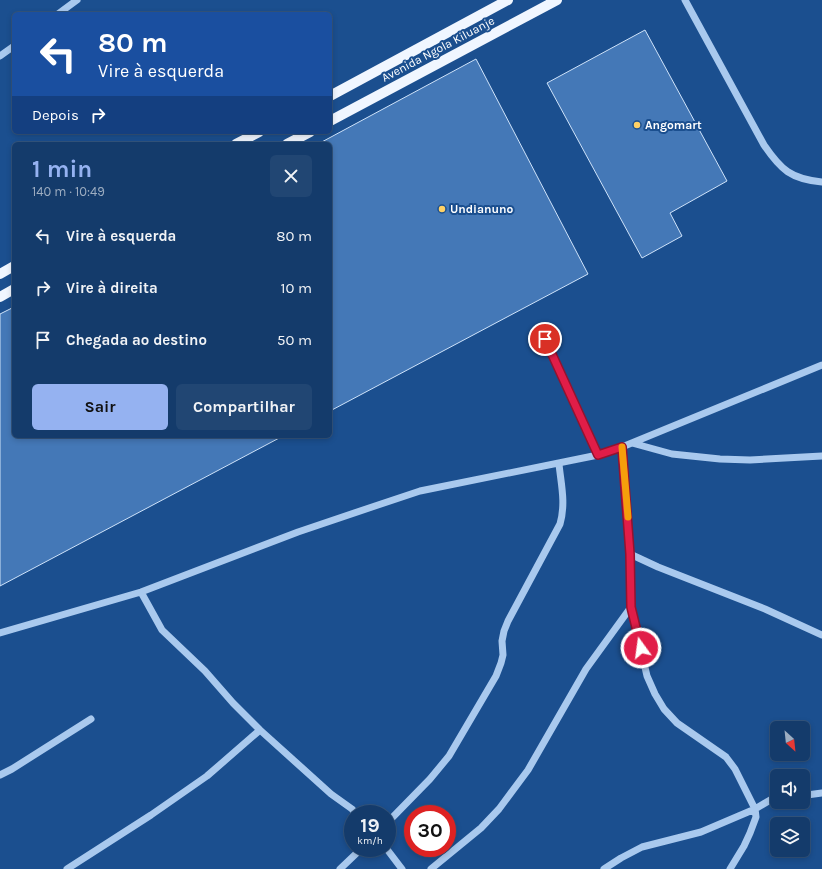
<!DOCTYPE html>
<html lang="pt">
<head>
<meta charset="utf-8">
<style>
	:root { --surface:#143b6b; --page:#214673; --text:#f1f3f6; --muted:#9dadc1; --line:#33557e; --accent:#95b2f1 }
	body { margin:0; font-family:Karla,sans-serif; background:var(--page); color:var(--text); height:100vh; display:flex; flex-direction:column; font-size:15px; white-space:nowrap }
	* { box-sizing:border-box; margin:0 }
	p { font-size:13px; color:var(--muted) }
	.icon { flex:none; width:22px; height:22px; fill:none; stroke:currentColor; stroke-width:2; stroke-linecap:round; stroke-linejoin:round }
	.map { position:relative; flex:1; overflow:hidden }
	.drawer { position:absolute; left:12px; top:142px; width:320px; height:296px; display:flex; flex-direction:column; background:var(--surface); border-radius:6px; box-shadow:0 2px 6px #0003,0 0 0 1px var(--line) }
	.drawer>* { flex:none }
	.hud { position:absolute; left:12px; top:12px; width:320px; height:122px; border-radius:6px; box-shadow:0 2px 6px #0003,0 0 0 1px var(--line); background:#1a4fa0; color:#fff; overflow:hidden }
	.needle { width:26px; rotate:153deg }
	.controls { position:absolute; left:770px; top:721px; display:grid; gap:8px }
	.controls a { display:grid; place-items:center; width:40px; height:40px; border-radius:6px; background:var(--surface); box-shadow:0 2px 6px #0003,0 0 0 1px var(--line); font-size:20px }
	.speed { position:absolute; left:344px; top:805px; display:flex; gap:8px; font-size:20px; font-weight:700; text-align:center }
	.speed>* { display:grid; place-content:center; width:52px; height:52px; border-radius:50%; background:var(--surface); box-shadow:0 2px 6px #0003,0 0 0 1px var(--line); line-height:1 }
	.speed small { font-size:10px; font-weight:400 }
	.speed .limit { border:6px solid #d22; background:#fff; color:#111 }
	.pin { position:absolute; display:grid; place-items:center; width:34px; height:34px; color:#fff; margin:-17px; border:2px solid #fff; border-radius:50%; box-shadow:0 1px 4px #0007 }
	.me { position:absolute; width:44px; margin:-22px; rotate:346deg; stroke-linejoin:round; filter:drop-shadow(0 0 3px #0008) }
	.turn { display:flex; align-items:center; gap:14px; height:84px; padding:0 20px; font-size:18px }
	.turn .icon { width:52px; height:52px; stroke-width:2.5 }
	.turn b { display:block; font-size:28px; line-height:34px }
	.then { display:flex; align-items:center; height:38px; padding:0 20px; background:#0003; gap:8px; font-size:15px }
	.round { display:grid; place-items:center; flex:none; width:42px; height:42px; border-radius:6px; background:var(--page) }
	.head { display:flex; align-items:center; justify-content:space-between; height:68px; padding:0 20px }
	h1 { font-size:24px; font-weight:700; line-height:30px; color:var(--accent) }
	.primary-button { display:flex; gap:8px; margin-top:auto; padding:8px 20px }
	.primary-button a { flex:1; height:46px; border-radius:6px; background:var(--accent); color:#111; font-size:16px; font-weight:700; line-height:46px; text-align:center }
	.primary-button a+a { background:var(--page); color:var(--text) }
	ul { padding:0; list-style:none }
	li { display:flex; align-items:center; gap:12px; height:52px; padding:0 20px }
	li div { flex:1 }
	li b { display:block; font-size:15px }
	li em { font-style:normal }
	.map>svg:first-child { display:block }
</style>
</head>
<body>
<div class="map">
<svg width="822" height="869" viewBox="0 0 822 869">
	<rect width="100%" height="100%" fill="#1b4f8f"/>
	<path fill="#4478b7" stroke="#cfe3fa" d="M645,30L727,181L670,213L682,236L642,258L547,83Z
		M476,59L588,274L330,411V144H318Z
		M14,307V436H283L0,586V314Z"/>
	<g fill="none" stroke-linecap="round" stroke-linejoin="round">
		<path stroke="#a9c9ee" stroke-width="7" d="M685,0L764,145C781,170 791,179 822,182
			M58,14L77,0
			M0,56L14,46
			M545,339L598,455
			M632,443L672,454L720,459L750,460L822,456
			M630,554L658,567L765,609L822,635
			M141,592L162,630L205,671L233,703L260,730L331,794L352,809L356,814
			M631,607L647,676L655,694L664,709L677,723L726,757L735,769L755,809L756,817L750,833L744,846L730,869
			M0,633L141,592L298,532L375,506L420,491L598,455L622,447L822,365
			M0,775L12,769L91,719
			M803,794L807,795L822,793
			M387,823L430,779L449,756L496,676L501,663L503,655L502,641L504,631L508,621L560,524C566,503 561,484 559,464
			M386,848L402,869
			M67,869L151,815L207,776L260,730
			M340,869L362,848
			M431,869L481,828L499,809L528,770L586,669L631,607L630,554L622,447
			M604,869L621,858L642,847L701,832L755,809L777,796"/>
		<path stroke="#f0f6ff" stroke-width="10" d="M330,96L508,0
			M330,121L557,0
			M236,144L259,132
			M287,144L310,132
			M0,274L14,266
			M0,297L14,289"/>
	</g>
	<g fill="none" stroke-linecap="round" stroke-linejoin="round">
		<g stroke="#92132f" stroke-width="10">
			<path id="route" d="M545,339L598,455L622,447L630,554L631,607L641,648"/>
		</g>
		<use href="#route" stroke="#e11d48" stroke-width="7"/>
		<path stroke="#f59e0b" stroke-width="7" d="M622,447L628,517"/>
	</g>
	<g fill="#ffd166" stroke="#1b4f8f" stroke-width="1.5">
		<circle cx="637" cy="125" r="4"/>
		<circle cx="442" cy="209" r="4"/>
	</g>
	<g text-anchor="middle" dominant-baseline="central" stroke-width="4" stroke-linejoin="round" paint-order="stroke">
		<g font-size="12" fill="#fff" stroke="#1b4f8f">
			<text transform="translate(438 49) rotate(-28)">Avenida Ngola Kiluanje</text>
		</g>
		<g font-size="12" font-weight="bold" fill="#fff" stroke="#1b4f8f" text-anchor="start">
			<text x="645" y="125">Angomart</text>
			<text x="450" y="209">Undianuno</text>
		</g>
	</g>
</svg>
<div class="controls">
<a><svg class="needle" viewBox="-14 -14 28 28"><path d="M0-13l5 13h-10z" fill="#e53935"/><path d="M0 13l5-13h-10z" fill="#9dadc1"/></svg></a>
<a><svg class="icon" aria-label="sound" viewBox="0 0 24 24"><path d="M4 9h4l5-4v14l-5-4H4zM17 9q2 3 0 6"/></svg></a>
<a><svg class="icon" aria-label="layers" viewBox="0 0 24 24"><path d="M12 4l9 5-9 5-9-5zM3 14l9 5 9-5"/></svg></a>
</div>
<div class="speed"><div>19<small>km/h</small></div><div class="limit">30</div></div>
<div class="pin" style="left:545px;top:339px;background:#d93025"><svg class="icon" aria-label="arrive" viewBox="0 0 24 24"><path d="M6 21V4h12l-3 4 3 4H6"/></svg></div>
<svg class="me" style="left:641px;top:648px" viewBox="-20 -20 40 40"><circle r="17" fill="#e11d48" stroke="#fff" stroke-width="3"/><path d="M0-11L8 9 0 5-8 9z" fill="#fff"/></svg>
<div class="hud">
<div class="turn"><svg class="icon" aria-label="left" viewBox="0 0 24 24"><path d="M17 20v-9H6M10 6l-5 5 5 5"/></svg><div><b>80 m</b>Vire à esquerda</div></div>
<div class="then">Depois<svg class="icon" aria-label="right" viewBox="0 0 24 24"><path d="M7 20v-9h11M14 6l5 5-5 5"/></svg></div>
</div>
<section class="drawer">
<div class="head"><div><h1>1 min</h1><p>140 m · 10:49</p></div><a class="round"><svg class="icon" aria-label="close" viewBox="0 0 24 24"><path d="M6 6l12 12M18 6L6 18"/></svg></a></div>
<ul>
<li><svg class="icon" aria-label="left" viewBox="0 0 24 24"><path d="M17 20v-9H6M10 6l-5 5 5 5"/></svg><div><b>Vire à esquerda</b></div><em>80 m</em></li>
<li><svg class="icon" aria-label="right" viewBox="0 0 24 24"><path d="M7 20v-9h11M14 6l5 5-5 5"/></svg><div><b>Vire à direita</b></div><em>10 m</em></li>
<li><svg class="icon" aria-label="arrive" viewBox="0 0 24 24"><path d="M6 21V4h12l-3 4 3 4H6"/></svg><div><b>Chegada ao destino</b></div><em>50 m</em></li>
</ul>
<div class="primary-button"><a>Sair</a><a>Compartilhar</a></div>
</section>
</div>
</body>
</html>
